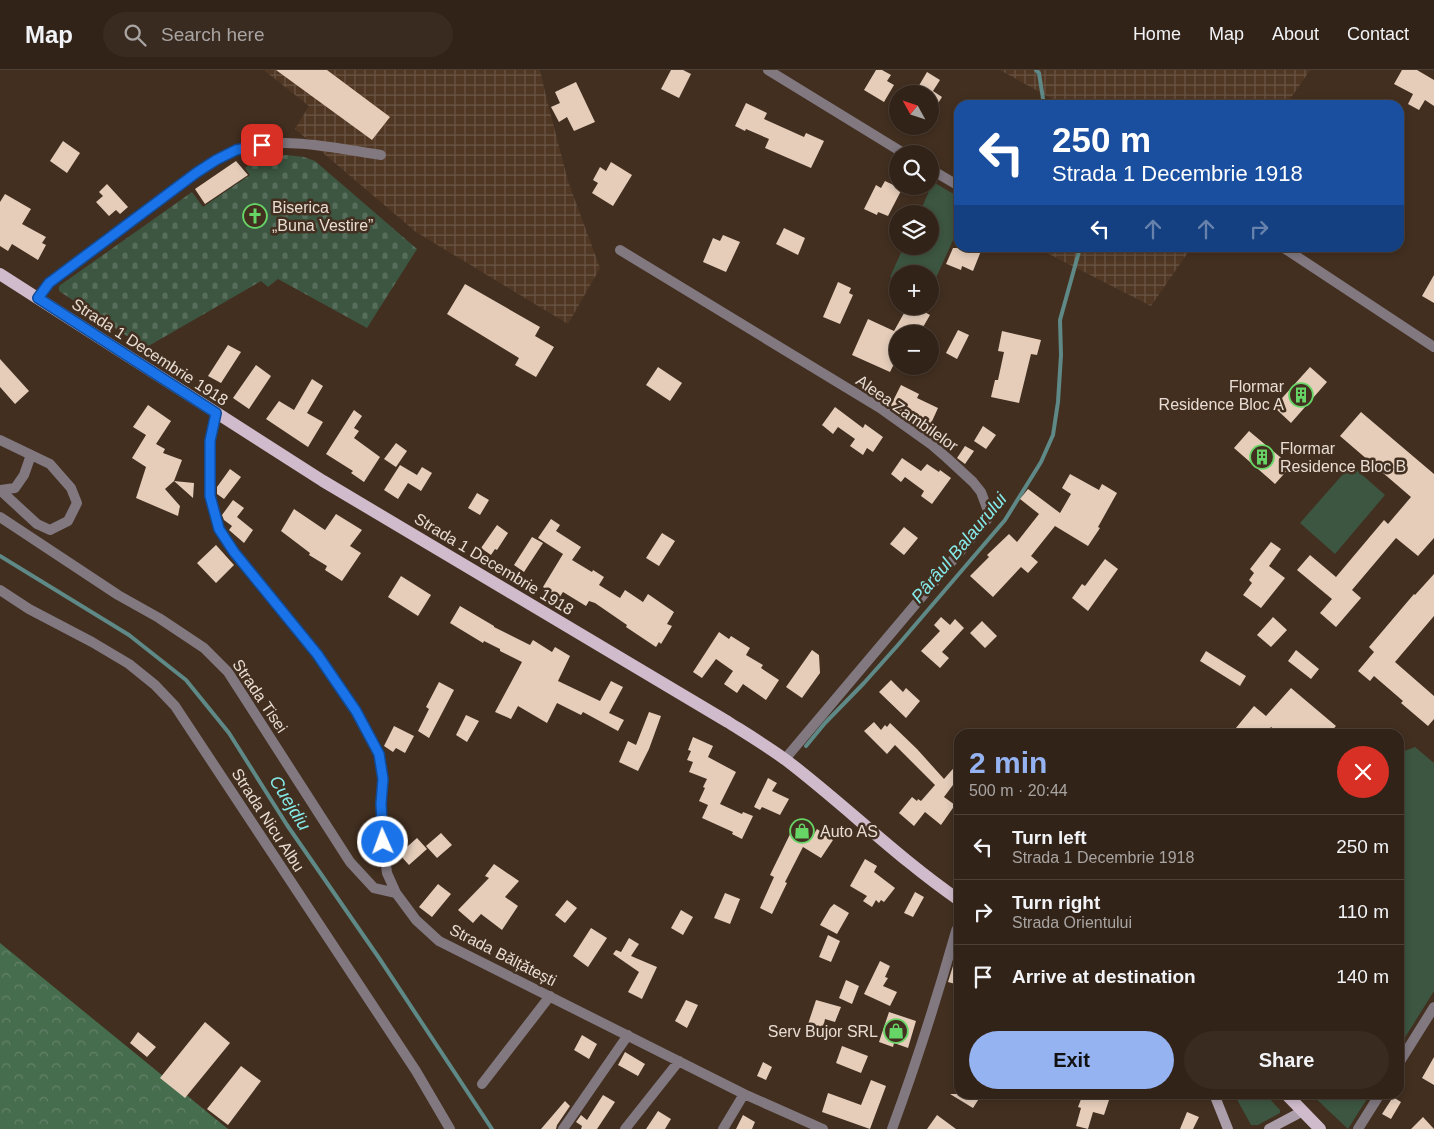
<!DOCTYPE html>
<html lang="en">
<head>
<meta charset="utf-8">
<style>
	:root { --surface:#322318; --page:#3a2b21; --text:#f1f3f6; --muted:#a8a4a2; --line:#4d4037; --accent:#95b2f1 }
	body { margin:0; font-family:Helvetica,sans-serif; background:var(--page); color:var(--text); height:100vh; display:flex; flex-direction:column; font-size:19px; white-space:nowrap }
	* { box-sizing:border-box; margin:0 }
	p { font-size:16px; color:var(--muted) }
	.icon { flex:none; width:28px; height:28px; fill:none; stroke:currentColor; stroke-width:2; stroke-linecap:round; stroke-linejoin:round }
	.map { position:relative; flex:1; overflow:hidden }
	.side { position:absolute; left:954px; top:659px; width:450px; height:370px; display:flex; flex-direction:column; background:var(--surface); border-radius:15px; box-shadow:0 2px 8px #0003,0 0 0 1px var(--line) }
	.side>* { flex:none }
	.guide { position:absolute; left:954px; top:30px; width:450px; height:152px; border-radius:15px; box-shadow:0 2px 8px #0003,0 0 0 1px var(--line); background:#1a4fa0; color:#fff; overflow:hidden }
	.needle { width:32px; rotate:310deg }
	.tools { position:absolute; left:889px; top:15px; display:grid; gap:10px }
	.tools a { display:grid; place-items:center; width:50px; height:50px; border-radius:50%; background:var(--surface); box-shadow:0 2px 8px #0003,0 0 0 1px var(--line); font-size:25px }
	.pin { position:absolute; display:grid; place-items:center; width:42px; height:42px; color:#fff; margin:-21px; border-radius:10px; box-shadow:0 2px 8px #0006 }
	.me { position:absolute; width:55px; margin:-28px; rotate:358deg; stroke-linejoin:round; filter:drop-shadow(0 0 4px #0008) }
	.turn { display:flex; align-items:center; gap:18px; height:105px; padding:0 15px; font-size:22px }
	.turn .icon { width:65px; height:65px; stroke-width:2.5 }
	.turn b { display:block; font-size:35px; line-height:42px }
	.lanes { display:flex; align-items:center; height:48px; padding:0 15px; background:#0003; justify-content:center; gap:25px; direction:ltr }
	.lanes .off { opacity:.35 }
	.round { display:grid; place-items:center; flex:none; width:52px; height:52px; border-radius:26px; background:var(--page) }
	.headline { display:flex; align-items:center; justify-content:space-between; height:85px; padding:0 15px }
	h1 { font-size:30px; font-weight:700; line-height:38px; color:var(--accent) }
	.button { display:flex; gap:10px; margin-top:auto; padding:10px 15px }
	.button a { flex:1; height:58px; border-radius:30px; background:var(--accent); color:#111; font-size:20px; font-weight:700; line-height:58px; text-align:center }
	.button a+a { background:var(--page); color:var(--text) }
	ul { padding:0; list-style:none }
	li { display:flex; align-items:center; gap:15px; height:65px; padding:0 15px; border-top:1px solid var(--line) }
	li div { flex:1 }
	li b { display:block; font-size:19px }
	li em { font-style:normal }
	header { display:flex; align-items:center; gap:30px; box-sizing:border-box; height:70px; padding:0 25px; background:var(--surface); border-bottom:1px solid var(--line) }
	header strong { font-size:24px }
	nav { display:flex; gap:28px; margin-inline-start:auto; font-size:18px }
	.search { width:350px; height:45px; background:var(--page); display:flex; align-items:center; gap:12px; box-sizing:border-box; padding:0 18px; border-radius:28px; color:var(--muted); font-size:19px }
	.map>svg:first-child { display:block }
</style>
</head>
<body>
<header>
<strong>Map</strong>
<div class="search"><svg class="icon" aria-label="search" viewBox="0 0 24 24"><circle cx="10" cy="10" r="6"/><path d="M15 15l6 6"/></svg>Search here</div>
<nav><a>Home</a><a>Map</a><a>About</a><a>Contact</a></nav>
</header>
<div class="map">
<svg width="1434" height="1059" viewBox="0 0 1434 1059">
	<defs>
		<pattern id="industrial-grid" width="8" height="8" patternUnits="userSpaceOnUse" patternTransform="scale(1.25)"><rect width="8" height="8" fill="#503724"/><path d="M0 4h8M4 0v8" fill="none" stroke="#695443"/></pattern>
		<pattern id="forest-crowns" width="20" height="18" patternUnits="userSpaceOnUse" patternTransform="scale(1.25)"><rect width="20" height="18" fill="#476d4f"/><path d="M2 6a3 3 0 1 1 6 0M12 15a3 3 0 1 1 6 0" fill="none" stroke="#628167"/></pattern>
		<pattern id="cemetery-stones" width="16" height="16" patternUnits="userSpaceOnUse" patternTransform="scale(1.25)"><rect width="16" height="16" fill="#3c5641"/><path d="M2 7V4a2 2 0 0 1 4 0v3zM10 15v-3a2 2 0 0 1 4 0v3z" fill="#586e5c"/></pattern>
	</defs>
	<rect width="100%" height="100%" fill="#422f20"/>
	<path fill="url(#industrial-grid)" d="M266,0H540L546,26L568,111L600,198L568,254L416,162L295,59L309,36L265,1Z
		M1000,0H1310L1286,35H1063Z
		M1037,178H1191L1151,236Z"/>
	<path fill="#3c5641" d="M933,112L959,127V157L930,221V204H898L897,211L890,207L904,176H930V144H919Z
		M1351,395L1385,425L1335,484L1300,453Z
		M1415,677L1434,693V921L1399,977V683Z
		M1234,1024H1265L1280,1040V1043L1258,1055H1251Z
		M1311,1024H1370L1348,1059Z"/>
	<path fill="url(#forest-crowns)" d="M0,873L228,1059H0Z"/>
	<path fill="url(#cemetery-stones)" d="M286,85L304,87L315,91L417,179L367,258L278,209L268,217L261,211L145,278L59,221V216L192,122L203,137L250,105L245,98L251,93L250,90Z"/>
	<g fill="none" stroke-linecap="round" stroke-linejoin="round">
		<path stroke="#5e8986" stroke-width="4" d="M1036,0L1039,3L1044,35
			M0,486L129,565L186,610L229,663L287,755L379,888L492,1059
			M806,676L825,653L864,613L898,575L1005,450L1041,392L1053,365L1058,332L1061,285L1060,250L1080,178"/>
	</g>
	<path fill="#e5cdba" d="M276,0H327L390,47L372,70Z
		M671,0H683L691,4L679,28L661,19Z
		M876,0H882L891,5L887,11L894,15L884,32L864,20Z
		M1402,0H1417L1434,10V36L1425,30L1419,40L1408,34L1413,24L1394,14Z
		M927,2L940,10L933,21L942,27L930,46V24H914Z
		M576,12L595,52L574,61L567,47L559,52L551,37L560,33L555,22Z
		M746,33L767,43L764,49L804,67L806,63L824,71L811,98L765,78L769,69L746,59L745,61L735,56Z
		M63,71L80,83L67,103L50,91Z
		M236,91L248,105L205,134L195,119Z
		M611,92L632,105L613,136L592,123L598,113L593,110L600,97L606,101Z
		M885,111L902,119L888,146L878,142L877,145L864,139L876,115L881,118Z
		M107,114L128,137L120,144L116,140L109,146L96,132L103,126L99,122Z
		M5,124L31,139L22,154L46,167L42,173L46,175L38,190L12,174L8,181L0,176V132Z
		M784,158L805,168L798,185L776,174Z
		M723,165L740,172L726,202L703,192L713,168L720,171Z
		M953,178H974L981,181L973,201L962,196L961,200L946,194Z
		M1434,205V233L1422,226Z
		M838,212L851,218L849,223L853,225L840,254L823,247Z
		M465,214L540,257L535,266L554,277L536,307L515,295L519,288L447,244Z
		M908,236H914L930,245L919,264H898V286L890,302L852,285L868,249L894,261Z
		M958,260L969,265L957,289L946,283Z
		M1002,261L1041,270L1037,285L1031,284L1019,333L991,327L995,310H998L1004,282L998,281Z
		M228,275L241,282L221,313L208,306Z
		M0,289L29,321L15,334L0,317Z
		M256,295L271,306L249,339L233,328Z
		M658,297L682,313L670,331L646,315Z
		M1310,297L1327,312L1291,353L1274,337Z
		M312,309L323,316L307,343L323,352L308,377L266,349L279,331L294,340Z
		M901,315L919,324L917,328L938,338L928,360L916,354L918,351L890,337Z
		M148,335L171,351L156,374L165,379L163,383L182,390L174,411L194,413L193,428L174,411L165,419L180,436L178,446L136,428L146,397L132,388L146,365L133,357Z
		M835,337L863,358L865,354L883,367L873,382L867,378L863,385L850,376L855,369L838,357L833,364L822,355Z
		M354,340L362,346L354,358L359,361L354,368L380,387L364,412L351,403L353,401L326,384Z
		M1361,342L1434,404V468L1418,486L1396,468L1352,520L1361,528L1336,557L1320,543L1332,529L1297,500L1310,485L1336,507L1384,450L1388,454L1411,427L1340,366Z
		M983,356L996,365L986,379L974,371Z
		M1249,361L1291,396L1275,414L1234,378Z
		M396,373L407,381L396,397L384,389Z
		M965,376L974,381L965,394L957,388Z
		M902,388L921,401L927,394L939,402L940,400L951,408L932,434L921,426L924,421L905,407L901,412L891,404Z
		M400,395L417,405L422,397L432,403L421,421L408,413L398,429L384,420Z
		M230,399L241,407L224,429L217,424V417Z
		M1070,404L1099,420L1102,414L1117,423L1098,457L1100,458L1088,476L1055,456L1031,486L1038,492L1028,503L1021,497L993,527L970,506L989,487L987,485L1009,464L1017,472L1039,444L1020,429L1028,419L1060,443L1071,424L1062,418Z
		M477,423L489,430L480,445L468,438Z
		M233,430L244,438L237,447L253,460L244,473L229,460L232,456L224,450L222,445Z
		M294,439L325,460L336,444L362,460L350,476L361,483L342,511L325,500L327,496L309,485L310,483L281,461Z
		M551,449L560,455L556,461L581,477L572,490L592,502L593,500L604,507L599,515L620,528L625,520L643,532L648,524L674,542L667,554L672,556L661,574L659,572L656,577L626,557L627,555L595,533L589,531L586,536L563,522L559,528L543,517L563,484L538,468Z
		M497,455L508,463L497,480L495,479L491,485L481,478Z
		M904,457L918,468L904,485L890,474Z
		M662,463L675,471L659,496L646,488Z
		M532,467L543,473L524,502L514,495Z
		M1271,472L1281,479L1269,496L1285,508L1261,538L1243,525L1252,513L1249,510L1254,503L1250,499Z
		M216,475L234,495L216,513L197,493Z
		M1105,489L1118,499L1088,541L1072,528L1082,514L1085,516Z
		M1434,504V546L1395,592L1434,626V649L1428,656L1401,633L1403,631L1374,606L1370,611L1358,601L1374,582L1369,577L1414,524L1415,525Z
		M401,506L431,525L418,546L388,527Z
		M460,536L494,556V557L530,575L533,570L552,582L555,577L570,586L558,611L600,631L611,611L623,617L609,643L624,650L618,661L583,642L581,645L557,633L547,653L518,636L511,649L495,642L522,592L500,581V579L484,571L483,573L450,553Z
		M941,547L950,555L955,549L964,558L942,582L949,588L940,598L921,581L940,561L934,555Z
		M1273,547L1287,560L1271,577L1257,565Z
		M982,551L997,566L985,578L970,563Z
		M719,562L729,569L731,566L750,578L746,585L763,595L761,598L779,610L766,630L743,614L737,623L724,614L733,601L716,589L702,608L693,602Z
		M812,580L819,585L820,603L802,628L786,617Z
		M1296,580L1319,599L1311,609L1288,591Z
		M1206,581L1246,606L1240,616L1200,591Z
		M891,610L903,622L906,618L920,631L906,648L879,622Z
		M439,612L454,620L429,668L418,661L429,639L426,637Z
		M1291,618L1336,656L1329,664H1280L1271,657L1265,664H1231L1254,636L1266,646Z
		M649,642L661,646L649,679L638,701L619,692L628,671L636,675Z
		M466,645L479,651L467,672L456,665Z
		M874,652L881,660L885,655L887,657L890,653L917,679L944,709L959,692V707L944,727L955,735L941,755L925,742L914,756L899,743L912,727L917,731L918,729L921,731L935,715L895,675L887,684L864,661Z
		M394,656L414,666L405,683L396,678L393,682L384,676Z
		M693,667L713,676L708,687L736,702L720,734L742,744L743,742L753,746L742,769L732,764L733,762L702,748L708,735L699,731L705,718L703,717L707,709L689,702L693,692L687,690L691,681L688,680Z
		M768,708L777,713L772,721L789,729L780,745L762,737L760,740L754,737Z
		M795,754L814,764L817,759L833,770L821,788L803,777L785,812L787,813L772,844L760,838L774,807L770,805Z
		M441,763L452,775L437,788L426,776Z
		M417,768L427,779L409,795L399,784Z
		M865,789L877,796L874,802L895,818L884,832L881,830L879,833L876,830L872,837L863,831L867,826L850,816Z
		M494,794L519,811L505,827L518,836L502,860L481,844L473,853L458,840L489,808L485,806Z
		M438,814L451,824L432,847L419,837Z
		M915,822L924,827L913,847L904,843Z
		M725,823L740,829L730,854L714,848Z
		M567,830L577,838L565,853L555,845Z
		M834,834L849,843L837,864L820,855L830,838Z
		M681,840L693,847L683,865L671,858Z
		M591,858L607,868L588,897L573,886Z
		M828,865L840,871L831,892L819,887Z
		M629,868L639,874L631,886L657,897L642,929L628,922L639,902L613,884L616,880L621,882Z
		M957,883H959V915L948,912Z
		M880,891L890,896L885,907L888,908L883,916L897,922L890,936L864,924Z
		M846,910L859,916L852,934L839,928Z
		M686,930L698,935L687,958L675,951Z
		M816,930L841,937L835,952L825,949L823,958L808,954Z
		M889,942L916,951L908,978L894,973L893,977L879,972Z
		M205,952L230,973L185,1028L160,1008Z
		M138,962L156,977L147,987L130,973Z
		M582,965L597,974L589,989L574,980Z
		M842,976L868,986L861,1003L836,993Z
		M625,982L645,994L638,1006L618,995Z
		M1434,987V1015L1422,1008Z
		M763,992L772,997L766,1010L757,1006Z
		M241,996L261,1011L228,1055L207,1039Z
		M871,1010L886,1016L870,1059L822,1042L828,1023L861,1035Z
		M950,1024H982L973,1038Z
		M1083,1024H1111L1104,1045L1093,1042L1088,1059L1076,1056L1081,1038L1078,1037Z
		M603,1025L615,1032L597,1059H581L582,1056L576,1052L581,1045L587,1050Z
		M1393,1027L1401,1032L1391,1049L1382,1044Z
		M565,1031L570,1036L557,1055L556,1059H541Z
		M658,1041L671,1049L665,1059H646Z
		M1187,1042L1199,1047L1193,1059H1180Z
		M743,1045L755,1052L752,1059H736Z
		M937,1045L956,1059H927Z
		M1423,1047L1434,1059H1411Z"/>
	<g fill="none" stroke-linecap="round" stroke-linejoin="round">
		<path stroke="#817880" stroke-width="10" d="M768,0L905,84
			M930,99L959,116
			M1284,178L1434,277
			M620,180L880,338L932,375L947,388L973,412L981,422L990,446L785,689
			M38,228L49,213L196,103C208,95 222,85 236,80C283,65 334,78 381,85
			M216,343L210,371V426L219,459L234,482L317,584L356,641L379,684L383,709L381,734L383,772L387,803L396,823L416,850L439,871L744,1024L823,1059
			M0,370L50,394L71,418L77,433L68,451L50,460L37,454L0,420
			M0,420L15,418L24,405L31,385
			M0,447L118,525L159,548L204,578L228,602L350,792L374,818L396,823
			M0,520L29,539L92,572L129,594L155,615L175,636L416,1001L450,1059
			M1399,993L1434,937
			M482,1014L550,926
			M563,1059L628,965
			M625,1059L679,991
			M723,1059L744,1024
			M892,1059C916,994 937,928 956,861L959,855
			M1358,1059L1380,1024"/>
		<path stroke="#ad9eab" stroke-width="10" d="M1214,1024L1228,1059
			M1269,1059L1303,1041"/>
		<path stroke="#cfbbcc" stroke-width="12" d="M0,204L323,411L728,652C747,664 767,676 786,690C845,735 898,788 959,830
			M1286,1024L1320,1059"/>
	</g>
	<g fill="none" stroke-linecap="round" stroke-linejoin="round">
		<g stroke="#114b97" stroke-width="12">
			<path id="route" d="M262,75L236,80L216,90L196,103L49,213L38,228L216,343L210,371V426L219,459L234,482L317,584L356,641L379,684L383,709L381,734L383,772"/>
		</g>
		<use href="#route" stroke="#1a73e8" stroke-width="9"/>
	</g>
	<defs>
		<g id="church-ring" transform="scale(1.25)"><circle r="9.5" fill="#422f20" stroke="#67d466" stroke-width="1.5"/><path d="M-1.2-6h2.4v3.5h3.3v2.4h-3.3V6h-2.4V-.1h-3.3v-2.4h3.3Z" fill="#67d466"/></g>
		<g id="building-ring" transform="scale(1.25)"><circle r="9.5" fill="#422f20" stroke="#67d466" stroke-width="1.5"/><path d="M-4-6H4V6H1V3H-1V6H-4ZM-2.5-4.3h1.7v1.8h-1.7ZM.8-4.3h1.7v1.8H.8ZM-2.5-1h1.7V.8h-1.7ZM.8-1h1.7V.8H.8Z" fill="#67d466"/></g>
		<g id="shop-ring" transform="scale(1.25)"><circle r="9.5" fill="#422f20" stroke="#67d466" stroke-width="1.5"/><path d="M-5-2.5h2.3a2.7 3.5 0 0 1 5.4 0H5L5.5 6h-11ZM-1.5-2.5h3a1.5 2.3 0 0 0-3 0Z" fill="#67d466"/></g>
	</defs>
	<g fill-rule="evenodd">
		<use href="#church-ring" x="255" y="146"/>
		<use href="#building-ring" x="1301" y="325"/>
		<use href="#building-ring" x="1262" y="387"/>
		<use href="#shop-ring" x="802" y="761"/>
		<use href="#shop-ring" x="896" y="961"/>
	</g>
	<g text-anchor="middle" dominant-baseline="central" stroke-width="5" stroke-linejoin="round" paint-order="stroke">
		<g font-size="16" fill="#e9ddd3" stroke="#422f20" text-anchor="start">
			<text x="272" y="137">Biserica<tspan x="272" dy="18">„Buna Vestire”</tspan></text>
			<text x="1284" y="316" text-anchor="end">Flormar<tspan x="1284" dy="18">Residence Bloc A</tspan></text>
			<text x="1280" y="378">Flormar<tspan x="1280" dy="18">Residence Bloc B</tspan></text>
			<text x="820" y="761">Auto AS</text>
			<text x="878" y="961" text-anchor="end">Serv Bujor SRL</text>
		</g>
		<g font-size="16" fill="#e9ddd3" stroke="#422f20">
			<text transform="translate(150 282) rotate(33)">Strada 1 Decembrie 1918</text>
			<text transform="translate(907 343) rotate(35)">Aleea Zambilelor</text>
			<text transform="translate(494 494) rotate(31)">Strada 1 Decembrie 1918</text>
			<text transform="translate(260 626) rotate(56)">Strada Tisei</text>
			<text transform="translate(268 750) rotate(57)">Strada Nicu Albu</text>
			<text transform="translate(503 885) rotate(27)">Strada Bălțătești</text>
		</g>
		<g font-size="18" font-style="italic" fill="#85eaea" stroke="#422f20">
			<text transform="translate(959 478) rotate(-50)">Pârâul Balaurului</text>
			<text transform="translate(290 733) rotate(58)">Cuejdiu</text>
		</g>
	</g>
</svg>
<div class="tools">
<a><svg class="needle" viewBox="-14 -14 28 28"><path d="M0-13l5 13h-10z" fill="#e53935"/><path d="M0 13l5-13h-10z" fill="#a8a4a2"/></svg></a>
<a><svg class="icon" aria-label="search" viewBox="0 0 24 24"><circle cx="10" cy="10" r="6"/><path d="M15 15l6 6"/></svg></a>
<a><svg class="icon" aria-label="layers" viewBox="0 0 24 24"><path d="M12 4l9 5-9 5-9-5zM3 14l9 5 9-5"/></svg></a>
<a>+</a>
<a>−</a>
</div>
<div class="pin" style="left:262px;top:75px;background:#d93025"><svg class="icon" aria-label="arrive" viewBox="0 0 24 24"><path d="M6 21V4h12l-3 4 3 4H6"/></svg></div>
<svg class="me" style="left:383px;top:772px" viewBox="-20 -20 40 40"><circle r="17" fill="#1a73e8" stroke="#fff" stroke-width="3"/><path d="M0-11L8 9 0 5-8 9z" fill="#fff"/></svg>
<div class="guide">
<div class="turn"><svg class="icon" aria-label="left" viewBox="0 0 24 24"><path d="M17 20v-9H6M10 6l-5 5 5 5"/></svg><div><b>250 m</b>Strada 1 Decembrie 1918</div></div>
<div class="lanes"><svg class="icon" aria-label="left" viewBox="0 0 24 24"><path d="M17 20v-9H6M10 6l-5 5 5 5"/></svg><svg class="icon off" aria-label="ahead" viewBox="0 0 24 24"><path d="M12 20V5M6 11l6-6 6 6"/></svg><svg class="icon off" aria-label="ahead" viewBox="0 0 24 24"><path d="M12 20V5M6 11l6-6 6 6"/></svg><svg class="icon off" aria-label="right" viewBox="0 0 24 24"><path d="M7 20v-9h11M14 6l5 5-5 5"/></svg></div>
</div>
<section class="side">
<div class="headline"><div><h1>2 min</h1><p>500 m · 20:44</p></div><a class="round" style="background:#d93025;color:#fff"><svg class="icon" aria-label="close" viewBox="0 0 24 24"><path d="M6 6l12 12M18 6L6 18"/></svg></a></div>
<ul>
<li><svg class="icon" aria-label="left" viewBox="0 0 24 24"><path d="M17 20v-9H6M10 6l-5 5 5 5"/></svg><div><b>Turn left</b><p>Strada 1 Decembrie 1918</p></div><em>250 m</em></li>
<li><svg class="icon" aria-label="right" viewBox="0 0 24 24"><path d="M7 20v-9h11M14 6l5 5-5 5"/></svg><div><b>Turn right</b><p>Strada Orientului</p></div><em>110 m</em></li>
<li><svg class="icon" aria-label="arrive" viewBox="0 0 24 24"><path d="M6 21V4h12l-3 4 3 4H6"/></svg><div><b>Arrive at destination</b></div><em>140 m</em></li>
</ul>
<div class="button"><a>Exit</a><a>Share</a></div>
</section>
</div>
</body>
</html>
